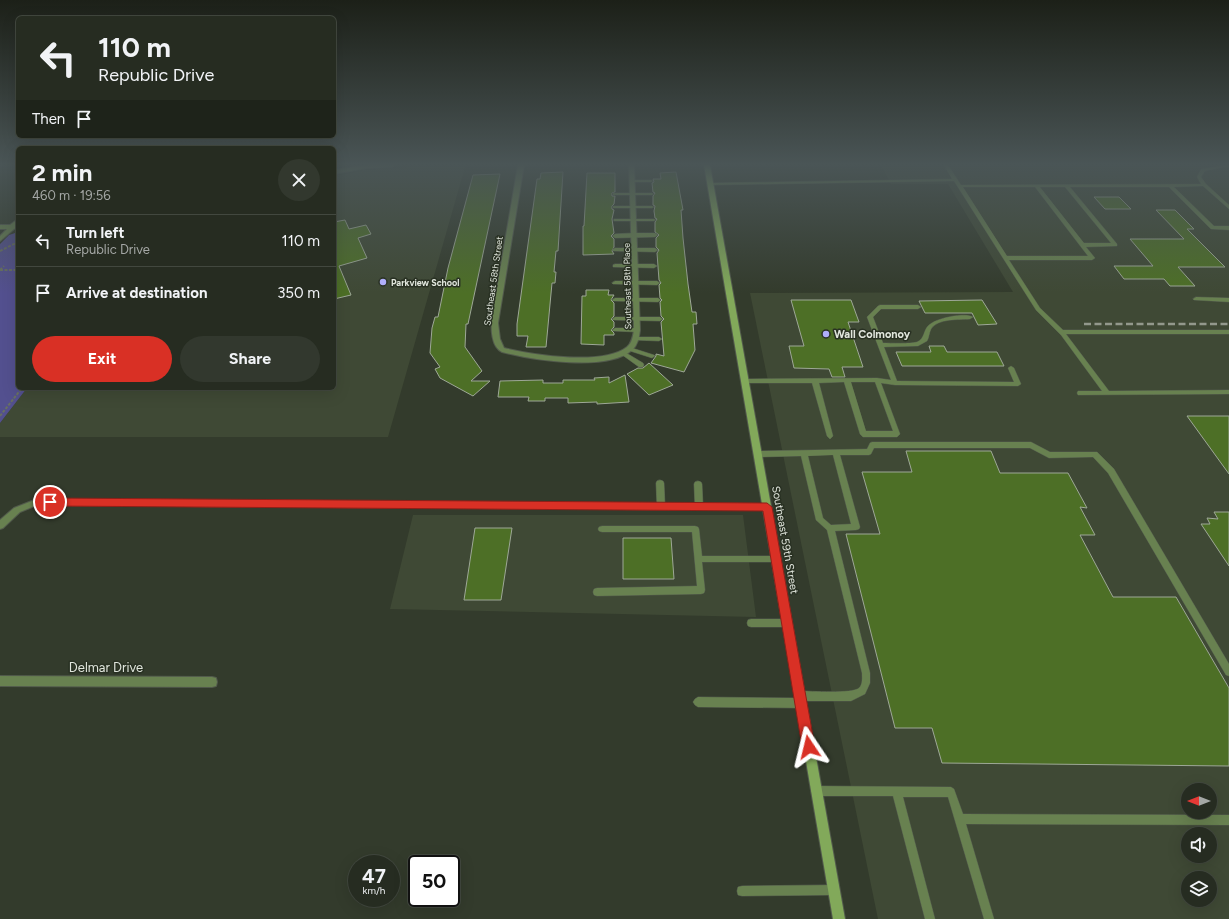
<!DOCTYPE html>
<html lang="en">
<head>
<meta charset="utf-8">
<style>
	:root { --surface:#262c21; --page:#32382e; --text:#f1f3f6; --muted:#a4a7a5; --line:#42483f; --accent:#d93025 }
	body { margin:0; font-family:Figtree,sans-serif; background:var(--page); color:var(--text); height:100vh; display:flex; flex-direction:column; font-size:15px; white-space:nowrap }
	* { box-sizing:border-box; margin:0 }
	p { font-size:13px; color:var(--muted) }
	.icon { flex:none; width:22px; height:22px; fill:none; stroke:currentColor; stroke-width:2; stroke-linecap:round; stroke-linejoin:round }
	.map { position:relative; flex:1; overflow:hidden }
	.panel { position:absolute; left:16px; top:146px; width:320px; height:244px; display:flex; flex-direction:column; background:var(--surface); border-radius:6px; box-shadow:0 4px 16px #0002,0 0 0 1px var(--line) }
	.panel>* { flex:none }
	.hud { position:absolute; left:16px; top:16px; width:320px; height:122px; border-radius:6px; box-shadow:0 4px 16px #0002,0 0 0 1px var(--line); background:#262c21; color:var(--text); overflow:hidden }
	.needle { width:26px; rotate:270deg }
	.controls { position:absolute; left:1181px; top:783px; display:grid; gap:8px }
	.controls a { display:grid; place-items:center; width:36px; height:36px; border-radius:50%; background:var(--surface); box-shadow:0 4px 16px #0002,0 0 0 1px var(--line); font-size:20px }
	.speed { position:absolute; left:348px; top:855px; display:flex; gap:8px; font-size:20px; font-weight:700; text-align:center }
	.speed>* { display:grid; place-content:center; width:52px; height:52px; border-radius:50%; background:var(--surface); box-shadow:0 4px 16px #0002,0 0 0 1px var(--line); line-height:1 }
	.speed small { font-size:10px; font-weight:400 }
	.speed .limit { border:2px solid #111; border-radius:6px; background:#fff; color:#111 }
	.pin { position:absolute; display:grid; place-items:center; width:34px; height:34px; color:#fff; margin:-17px; border:2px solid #fff; border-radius:50%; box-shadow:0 1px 4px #0007 }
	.me { position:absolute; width:44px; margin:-22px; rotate:350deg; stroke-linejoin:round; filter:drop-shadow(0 0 3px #0008) }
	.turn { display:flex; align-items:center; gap:14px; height:84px; padding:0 16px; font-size:18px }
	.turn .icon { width:52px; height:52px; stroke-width:2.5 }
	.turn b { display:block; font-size:28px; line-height:34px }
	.then { display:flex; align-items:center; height:38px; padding:0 16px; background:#0003; gap:8px; font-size:15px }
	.round { display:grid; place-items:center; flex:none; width:42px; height:42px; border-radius:21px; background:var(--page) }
	.head { display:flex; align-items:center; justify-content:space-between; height:68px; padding:0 16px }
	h1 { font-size:24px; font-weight:700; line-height:30px }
	.primary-button { display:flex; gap:8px; margin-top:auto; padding:8px 16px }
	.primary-button a { flex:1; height:46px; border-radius:24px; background:var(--accent); color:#fff; font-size:16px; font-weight:700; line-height:46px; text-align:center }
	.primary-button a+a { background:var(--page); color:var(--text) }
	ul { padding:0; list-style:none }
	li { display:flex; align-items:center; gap:12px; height:52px; padding:0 16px; border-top:1px solid var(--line) }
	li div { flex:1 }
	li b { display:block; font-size:15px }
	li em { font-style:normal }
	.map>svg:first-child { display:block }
</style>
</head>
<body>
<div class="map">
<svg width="1229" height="919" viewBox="0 0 1229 919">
	<rect width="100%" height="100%" fill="#333b2c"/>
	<path fill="#3f4935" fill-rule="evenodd" d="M881,165H1229V919H878L750,293L1013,292L948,184H891ZM1188,790H1210V812H1188ZM1188,834H1210V856H1188ZM1188,878H1210V900H1188Z
		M406,167H465L388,437H0V423L27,388H334V176L365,170Z
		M413,515H743L756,617L390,609Z"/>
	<path fill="#53508f" d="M18,232V388H27L0,423V244L9,235Z"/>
	<path fill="#4d6f26" stroke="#9ea897" d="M563,172L558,251H556L554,272H556L555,283H552L546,347H526L528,336H517V324L537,179H540L541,173Z
		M676,172L683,210H681L683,238L688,284L692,312H696L697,324H693L695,350L684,372L651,363L656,356V354L664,356L661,322L664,319L661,316L660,302L662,300L660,298L659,285L661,283L659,280L657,253L659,250L656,247V238L659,235L655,232V222L657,219L655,218L654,211L655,206L653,205V196L655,193L653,192L652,183L654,182L653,179H661L660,173Z
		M587,173H615V192L612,193V196H615L614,204L612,206V209L614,210L612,219L614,233L611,236L614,239V247L612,251L614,254L583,255V226H584Z
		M500,174L468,324H466L465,347L482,371L471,381H490L473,396L440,378L435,369L440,367L430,353L432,328L435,317H438L448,268L473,175Z
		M1094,197H1119L1131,209H1105Z
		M1156,210H1175L1194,229H1187L1225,267H1178L1195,286H1170L1164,279H1124L1114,266H1153L1130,239H1184Z
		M345,220L349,229L366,225L371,234L358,238L367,258L339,266L351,295L334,299V222Z
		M586,290H609L608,295H614L611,300L614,303V316L611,319L614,322V327L611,330L614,333V335H604V345L581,344L582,296H586Z
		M791,300H851L859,322H848L863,367H842L845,377H832L829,369L794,368L789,346H804Z
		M982,300L997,324L978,325L972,313H925L919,301Z
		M929,346H944L947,352H997L1004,366H902L896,352H931Z
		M649,363L673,385L649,395L627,374L638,368H643Z
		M625,375L629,402L597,404V402L568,403V398H545V401H528L529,397H498L500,381L543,380V383H563V380H595L594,378L609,377V383Z
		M1187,416H1229V474Z
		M906,451H991L1000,473H1068L1087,508L1080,507L1095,535H1080L1113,597H1176L1229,688V766L942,763L932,728H895L846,534H880L862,472H912Z
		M1214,512H1229V566L1201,524H1210L1207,518L1218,519Z
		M475,528H512L501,600H464Z
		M623,538H671L674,579H623Z"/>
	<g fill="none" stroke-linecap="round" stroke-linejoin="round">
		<g stroke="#525a4c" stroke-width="1">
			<path id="lane" d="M944,165H948L961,185L1201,184L1197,177L1201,169L1229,165V166L1205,171L1201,177L1206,184L1229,205V209L1203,186L1174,187L1214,226H1229V230L1211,229L1169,187H1070L1117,244V246L1086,247L1095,258L1092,260H1009L1040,308L1063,330H1229V334H1066L1109,391L1229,390V394L1078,395L1077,393L1078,391H1102L1061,335L1036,310L954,181L710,185L708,184L710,183L952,179ZM963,187H1035L1088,256H1007ZM1040,187H1065L1111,243H1084Z
				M631,180H651L653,181L651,182H633L631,181Z
				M613,193H652L654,194L652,195H613Z
				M613,206H652L654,207L652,208H613Z
				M614,219H654L656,220L654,221H614Z
				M634,233H655L658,235L655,237L615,238L612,236L615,234Z
				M615,248H655L658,250L655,252L613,251V249Z
				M615,264H654L657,266L654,268L613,267V265Z
				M615,281H657L660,283L657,285L613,284L612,283Z
				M1196,297L1229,298V302L1194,300L1193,299Z
				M615,298H658L661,300L658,302L613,301L612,300Z
				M880,305H918L921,307L918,309H881L873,317L883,343C891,343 910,344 917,342C925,339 923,330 929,325C936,318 965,312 973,317L970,319C959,320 938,318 931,329C929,333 929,338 927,341L918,346L884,347L897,381L1014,382L1008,368L1011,366L1014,368L1021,384L1018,386L895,385L881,383L900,434L897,437H863L860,434L844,382L819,383L833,436L830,439L827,436L812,383H745L742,381L745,379L877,378L891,380L867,317L878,306ZM851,382H875L893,431H866Z
				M615,317H660L663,319L660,321L613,320L612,319Z
				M615,328H637L640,330L637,332L613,331L612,330Z
				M636,337H659L662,339L659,341L634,340L633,339Z
				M629,347L654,355L655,356L652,358L627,350L626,349L627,348Z
				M623,351L643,363L644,365L643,367H639L621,354L620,353L621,352Z
				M872,442H1031L1050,452H1097L1114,469L1229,664V676L1226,675L1108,473L1093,457L1049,458L1030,448H874L871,454L869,455H840L860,527L859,529L856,530L835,531L870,673V683L865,694L851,701H805L806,703L804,706L801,708L698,707L695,705L693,702L695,699L698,697L796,698L795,696L797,693L800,691C811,691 852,694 859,688C863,684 862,678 862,673L827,530L816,520L801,456L758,457L756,456L755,454L756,452L758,451L867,449L870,443ZM833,455L851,524L831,525L823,518L808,456Z
				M660,480L663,481L664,483L665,506L664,508L661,509L658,508L657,506L656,483L657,481Z
				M698,481L701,482L702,484L703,506L702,508L699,509L696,508L695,506L694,484L695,482Z
				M602,526H695L698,527L699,529L702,556H776L779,557L780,559L779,561L776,562H702L705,590L704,593L701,594L597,596L594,595L593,592L594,589L597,588L697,586L692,532H602L599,531L598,529L599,527Z
				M751,619H787L790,620L791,623L790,626L787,627H751L748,626L747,623L748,620Z
				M816,786L951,787L954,789L963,814L1229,815V825L966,824L994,919H984L948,797H903L935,919H925L893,796H816L813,794L811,791L813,788Z
				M834,885L838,886L839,890L838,894L834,895L742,896L738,895L737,891L738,887L742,886Z"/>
		</g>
		<g stroke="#525a4c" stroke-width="2">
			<path id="street" d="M367,165H395L392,167L367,168L334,174V170Z
				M518,165H524L498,323L500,339L504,348C533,355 603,366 627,347C632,343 633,336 634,330L629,165H634L640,330C639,337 638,345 632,350C608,372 532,360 502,352C491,347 491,328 492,318Z
				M18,219L17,228L14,229L0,241V236L7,229H0V225H10Z
				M37,499L767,504L770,505L771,507L770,509L767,510L37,505L20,512L3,528L0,529V520L14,508Z
				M0,676L212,677L216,678L217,682L216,686L212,687L0,686Z"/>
		</g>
		<g stroke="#525a4c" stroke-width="2">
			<path id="secondary" d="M704,165H710L845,919H833Z"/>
		</g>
		<path stroke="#687062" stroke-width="2" stroke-dasharray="3 1.5" stroke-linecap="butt" d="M0,251L18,242
			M0,270H18
			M0,270L4,266
			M0,416L22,388"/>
		<use href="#lane" fill="#688150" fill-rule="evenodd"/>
		<use href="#street" fill="#688150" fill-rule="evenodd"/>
		<use href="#secondary" fill="#82a95a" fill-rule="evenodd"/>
		<path stroke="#92988c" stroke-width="2.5" stroke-dasharray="7 3.5" stroke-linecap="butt" d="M1084,324H1229"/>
	</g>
	<linearGradient id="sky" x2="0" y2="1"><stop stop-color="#1c2018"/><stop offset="0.56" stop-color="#4a5556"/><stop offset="1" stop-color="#4a5556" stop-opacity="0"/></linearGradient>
	<rect width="1229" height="293" fill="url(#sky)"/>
	<path fill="#d93025" stroke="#8d1f18" d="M50,498L767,503L772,507L815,747L813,751L809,753L804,751L802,747L763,511L50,506L45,502Z"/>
	<g fill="#afaefa" stroke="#293123" stroke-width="1.5">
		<circle cx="383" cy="282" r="4"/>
		<circle cx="826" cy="334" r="4"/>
	</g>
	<g text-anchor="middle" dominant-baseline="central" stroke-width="3" stroke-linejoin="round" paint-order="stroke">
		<g font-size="9" fill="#e1e6dd" stroke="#293123">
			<text transform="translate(493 281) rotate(-82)">Southeast 58th Street</text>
			<text transform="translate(627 286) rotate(-91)">Southeast 58th Place</text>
		</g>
		<g font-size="9" font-weight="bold" fill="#e1e6dd" stroke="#293123" text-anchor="start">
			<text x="391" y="282">Parkview School</text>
		</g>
		<g font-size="11" font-weight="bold" fill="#e1e6dd" stroke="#293123" text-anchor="start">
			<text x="834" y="334">Wall Colmonoy</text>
		</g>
		<g font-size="11" fill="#e1e6dd" stroke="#293123">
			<text transform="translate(785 540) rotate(80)">Southeast 59th Street</text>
		</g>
		<g font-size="13" fill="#e1e6dd" stroke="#293123">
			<text x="106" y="667">Delmar Drive</text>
		</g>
	</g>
</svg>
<div class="controls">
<a><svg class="needle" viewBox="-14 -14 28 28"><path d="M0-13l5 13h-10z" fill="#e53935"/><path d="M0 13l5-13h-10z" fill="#a4a7a5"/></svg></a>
<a><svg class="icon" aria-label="sound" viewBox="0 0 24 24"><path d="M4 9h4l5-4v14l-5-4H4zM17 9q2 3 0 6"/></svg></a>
<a><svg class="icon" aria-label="layers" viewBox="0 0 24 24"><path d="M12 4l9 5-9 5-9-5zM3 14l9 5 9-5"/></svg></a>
</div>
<div class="speed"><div>47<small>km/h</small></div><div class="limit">50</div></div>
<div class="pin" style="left:50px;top:502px;background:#d93025"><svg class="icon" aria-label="arrive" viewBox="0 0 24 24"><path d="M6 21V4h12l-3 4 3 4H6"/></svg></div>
<svg class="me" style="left:809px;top:747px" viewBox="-20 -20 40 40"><path d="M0-17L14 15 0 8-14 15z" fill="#d93025" stroke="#fff" stroke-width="4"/></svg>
<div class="hud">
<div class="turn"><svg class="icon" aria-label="left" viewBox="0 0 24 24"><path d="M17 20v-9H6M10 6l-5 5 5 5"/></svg><div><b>110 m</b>Republic Drive</div></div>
<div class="then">Then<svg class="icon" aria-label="arrive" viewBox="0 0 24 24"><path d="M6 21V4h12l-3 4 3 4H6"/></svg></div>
</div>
<section class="panel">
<div class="head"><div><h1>2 min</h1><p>460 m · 19:56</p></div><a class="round"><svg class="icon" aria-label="close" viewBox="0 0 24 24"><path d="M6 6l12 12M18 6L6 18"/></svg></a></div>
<ul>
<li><svg class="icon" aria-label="left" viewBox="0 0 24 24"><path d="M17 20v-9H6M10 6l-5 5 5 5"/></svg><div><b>Turn left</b><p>Republic Drive</p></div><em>110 m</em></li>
<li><svg class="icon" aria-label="arrive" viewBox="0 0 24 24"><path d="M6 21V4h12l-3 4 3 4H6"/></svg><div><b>Arrive at destination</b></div><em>350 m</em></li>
</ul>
<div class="primary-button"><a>Exit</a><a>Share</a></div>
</section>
</div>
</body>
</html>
